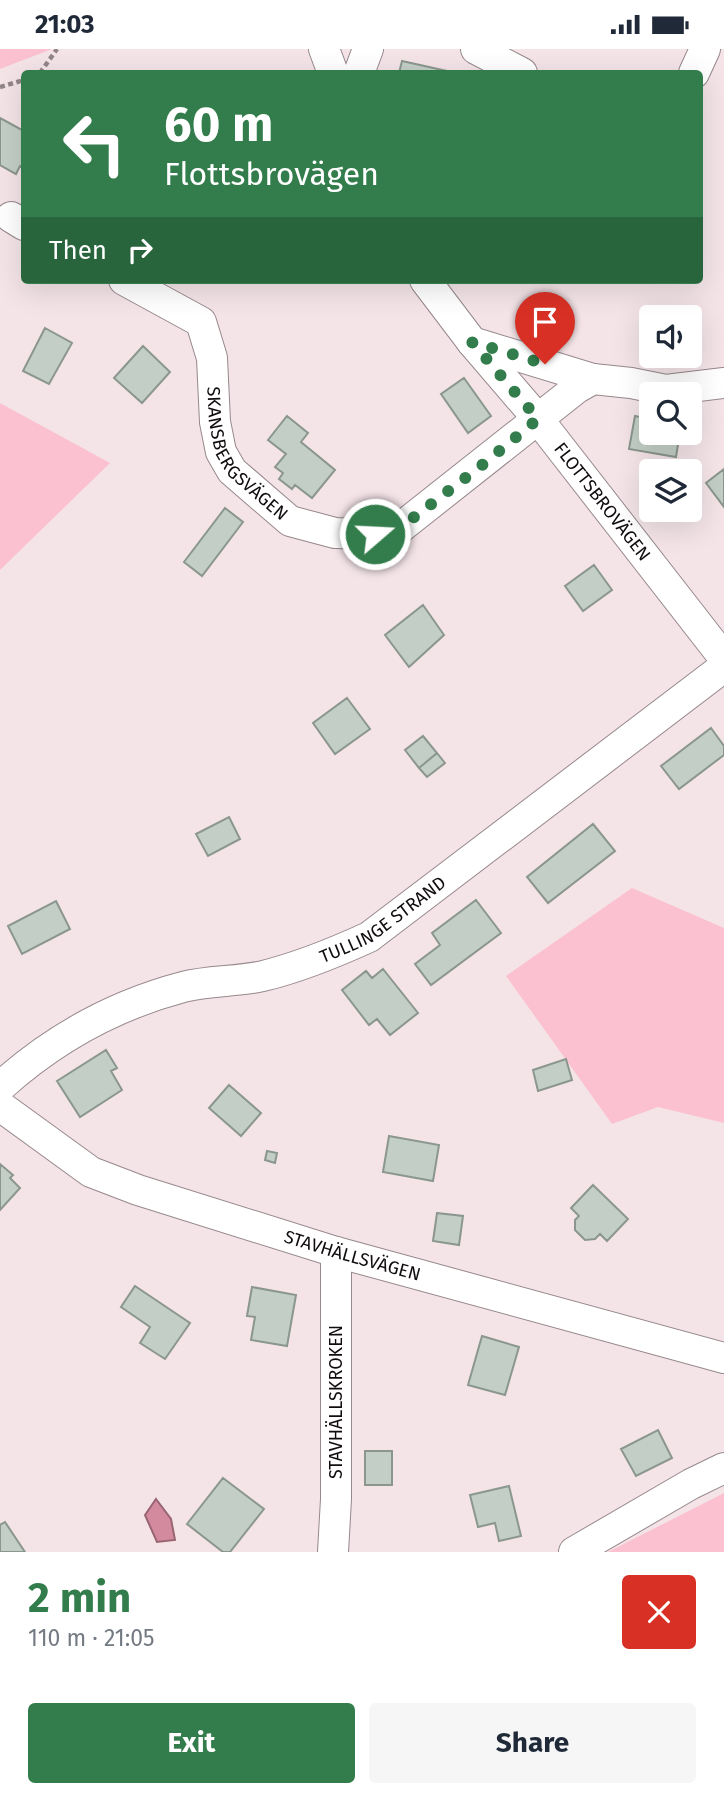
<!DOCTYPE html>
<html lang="en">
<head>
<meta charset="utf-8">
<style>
	:root { --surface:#fff; --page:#f6f6f7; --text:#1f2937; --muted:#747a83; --accent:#327d4b }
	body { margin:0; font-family:"Fira Sans",sans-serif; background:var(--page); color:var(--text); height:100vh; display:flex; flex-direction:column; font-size:26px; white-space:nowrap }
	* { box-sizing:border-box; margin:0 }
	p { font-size:23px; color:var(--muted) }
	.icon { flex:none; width:38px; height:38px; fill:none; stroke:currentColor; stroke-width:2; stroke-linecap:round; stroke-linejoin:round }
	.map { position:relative; height:1503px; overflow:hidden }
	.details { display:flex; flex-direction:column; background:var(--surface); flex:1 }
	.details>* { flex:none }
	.hud { position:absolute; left:21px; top:21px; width:682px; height:214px; border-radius:7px; box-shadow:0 7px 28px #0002; background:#327d4b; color:#fff; overflow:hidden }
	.fabs { position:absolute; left:639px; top:256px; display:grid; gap:14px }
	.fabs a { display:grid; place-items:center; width:63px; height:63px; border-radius:7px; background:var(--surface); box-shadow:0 7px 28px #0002; font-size:35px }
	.pin { position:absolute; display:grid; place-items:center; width:60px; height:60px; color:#fff; margin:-72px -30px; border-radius:50% 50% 50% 0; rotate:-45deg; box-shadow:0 0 7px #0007 }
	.pin .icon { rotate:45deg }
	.me { position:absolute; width:77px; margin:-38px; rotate:71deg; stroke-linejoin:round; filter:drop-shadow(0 0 5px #0008) }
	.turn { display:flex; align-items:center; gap:24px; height:147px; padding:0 28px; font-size:32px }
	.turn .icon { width:91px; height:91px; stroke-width:2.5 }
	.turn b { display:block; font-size:49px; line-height:60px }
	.then { display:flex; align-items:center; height:66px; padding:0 28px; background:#0003; gap:14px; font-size:26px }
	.round { display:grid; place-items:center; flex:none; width:74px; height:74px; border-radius:7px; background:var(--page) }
	.head { display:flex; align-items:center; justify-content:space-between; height:119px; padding:0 28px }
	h1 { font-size:42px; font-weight:700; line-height:52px; color:var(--accent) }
	.cta { display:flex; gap:14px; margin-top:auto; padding:14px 28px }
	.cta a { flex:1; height:80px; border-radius:7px; background:var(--accent); color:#fff; font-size:28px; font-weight:700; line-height:80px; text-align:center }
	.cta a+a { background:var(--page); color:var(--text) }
	.status { display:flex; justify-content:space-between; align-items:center; height:49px; padding:0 35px; background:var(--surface); direction:ltr }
	.status svg { height:19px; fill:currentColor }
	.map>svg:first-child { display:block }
</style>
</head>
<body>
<div class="status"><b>21:03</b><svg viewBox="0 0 49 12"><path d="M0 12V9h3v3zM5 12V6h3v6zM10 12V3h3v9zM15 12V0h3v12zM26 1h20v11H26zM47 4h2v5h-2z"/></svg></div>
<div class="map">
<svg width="724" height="1503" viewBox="0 0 724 1503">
	<rect width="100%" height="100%" fill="#f4e4e8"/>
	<path fill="#fbc1d1" d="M0,0H52L0,20Z
		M0,354L110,414L0,521Z
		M632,839L724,879V1074L658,1058L612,1075L506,927Z
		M724,1444V1503H608Z"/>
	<path fill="#d38a9f" stroke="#996473" stroke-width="2" d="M156,1450L171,1470L175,1491L157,1493L145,1466Z"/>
	<path fill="#c3cfc6" stroke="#8b978e" stroke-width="2" d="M402,12L456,24H399Z
		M0,69L24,82V120L20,117L16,125L0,116Z
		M45,279L72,294L49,335L23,322Z
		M143,297L170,323L142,354L114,329Z
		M464,329L491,367L468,384L441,345Z
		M287,367L308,384L301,393L335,421L312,449L295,436L292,440L279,430L283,424L275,418L286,405L268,391Z
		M635,367L651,370V383H680L676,408L629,400Z
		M724,420V458L706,434Z
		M225,459L243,473L202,527L184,513Z
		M594,516L612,541L583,562L565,537Z
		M423,556L444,586L409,618L385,586Z
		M347,649L370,680L335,705L313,674Z
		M711,679L724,697V706L679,740L661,717Z
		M423,687L437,704L419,719L405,701Z
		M437,704L445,714L427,728L419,719Z
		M229,768L240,790L208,807L196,785Z
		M593,775L615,802L548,854L527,828Z
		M476,851L501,884L431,936L415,915L440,896L432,884Z
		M56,852L70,880L22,905L8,877Z
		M383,920L418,964L390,986L377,970L369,976L342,941L366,922L372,929Z
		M106,1001L117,1019L111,1022L122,1041L80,1068L57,1032Z
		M566,1010L572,1031L538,1042L533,1021Z
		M229,1036L261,1064L241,1087L209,1059Z
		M389,1087L439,1096L433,1132L383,1123Z
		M267,1102L277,1104L275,1114L265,1111Z
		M0,1115L13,1126L10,1129L20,1139L0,1161Z
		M593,1136L628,1170L607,1192L600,1185L595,1190L585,1191L575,1181V1171L579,1167L571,1159Z
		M437,1164L463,1167L459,1196L433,1192Z
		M135,1237L190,1274L165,1310L140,1294L150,1278L121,1258Z
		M252,1238L296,1246L287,1297L251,1291L255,1268L247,1267Z
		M482,1287L519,1298L505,1346L468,1336Z
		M658,1381L672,1409L636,1427L621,1400Z
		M365,1402H392V1436H365Z
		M223,1429L264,1460L230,1503H223L187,1475Z
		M509,1437L521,1487L499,1492L495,1474L478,1478L470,1446Z
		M5,1473L25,1503H0V1476Z"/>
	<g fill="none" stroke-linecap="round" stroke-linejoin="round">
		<g stroke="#97888c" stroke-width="32">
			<g id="minor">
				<path d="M324,0L333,24"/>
				<path d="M476,0L522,24"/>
				<path d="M359,24L368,0"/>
				<path d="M694,24L705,0"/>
				<path d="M11,168L24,176"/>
				<path id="s1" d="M124,231L201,273L212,309L215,373L221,403L232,422L290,472L335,484L375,485L400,479L577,339L593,330L631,334L666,341L724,334"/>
				<path id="s2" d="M425,231L472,293L538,370L724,609"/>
				<path d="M472,293L593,330"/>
				<path id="s3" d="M0,1038C52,991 115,956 183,938C209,931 237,933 263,927C300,918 334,904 369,888L724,618"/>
				<path id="s4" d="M0,1057L91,1123L138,1141L336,1203L724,1309"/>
				<path d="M333,1503L336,1450V1203"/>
				<path d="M574,1503L691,1435L724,1419"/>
			</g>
		</g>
		<path stroke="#918588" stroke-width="4.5" stroke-dasharray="5 3.5" stroke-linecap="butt" d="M40,24L57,0
			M0,38L24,31"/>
		<use href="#minor" stroke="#fff" stroke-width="30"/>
	</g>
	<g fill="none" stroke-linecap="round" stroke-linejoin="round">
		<path stroke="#327d4b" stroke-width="12" stroke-dasharray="0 21.6" d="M375,485L400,479L486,413L538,370L472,293L545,315"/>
	</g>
	<g text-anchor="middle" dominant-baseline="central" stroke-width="5" stroke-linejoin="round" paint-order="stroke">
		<g font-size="18" fill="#110c0d" stroke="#fff">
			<text stroke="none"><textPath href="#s1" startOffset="233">SKANSBERGSVÄGEN</textPath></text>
			<text stroke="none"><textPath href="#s2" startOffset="284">FLOTTSBROVÄGEN</textPath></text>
			<text stroke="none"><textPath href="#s3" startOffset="425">TULLINGE STRAND</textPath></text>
			<text stroke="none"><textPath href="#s4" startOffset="387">STAVHÄLLSVÄGEN</textPath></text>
			<text transform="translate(336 1353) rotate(-90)">STAVHÄLLSKROKEN</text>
		</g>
	</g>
</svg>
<div class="fabs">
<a><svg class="icon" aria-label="sound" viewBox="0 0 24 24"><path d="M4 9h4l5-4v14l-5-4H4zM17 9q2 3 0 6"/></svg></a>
<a><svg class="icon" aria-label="search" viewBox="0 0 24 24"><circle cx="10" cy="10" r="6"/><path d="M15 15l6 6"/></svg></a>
<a><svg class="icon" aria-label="layers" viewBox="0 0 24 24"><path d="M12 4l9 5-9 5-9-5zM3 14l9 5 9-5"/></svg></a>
</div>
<div class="pin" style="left:545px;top:315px;background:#d93025"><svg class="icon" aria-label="arrive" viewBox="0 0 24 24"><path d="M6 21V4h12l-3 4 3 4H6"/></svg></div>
<svg class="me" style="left:375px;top:485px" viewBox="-20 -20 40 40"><circle r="17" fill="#327d4b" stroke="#fff" stroke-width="3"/><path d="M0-11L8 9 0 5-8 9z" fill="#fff"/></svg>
<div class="hud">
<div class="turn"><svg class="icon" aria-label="left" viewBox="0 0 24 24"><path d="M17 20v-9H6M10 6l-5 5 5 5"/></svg><div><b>60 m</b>Flottsbrovägen</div></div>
<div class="then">Then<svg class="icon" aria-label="right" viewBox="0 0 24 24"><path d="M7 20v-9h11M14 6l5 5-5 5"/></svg></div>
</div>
</div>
<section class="details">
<div class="head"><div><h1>2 min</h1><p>110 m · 21:05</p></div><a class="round" style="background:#d93025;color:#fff"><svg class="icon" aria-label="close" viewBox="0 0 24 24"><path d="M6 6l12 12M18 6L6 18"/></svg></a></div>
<div class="cta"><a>Exit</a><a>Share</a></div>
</section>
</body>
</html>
